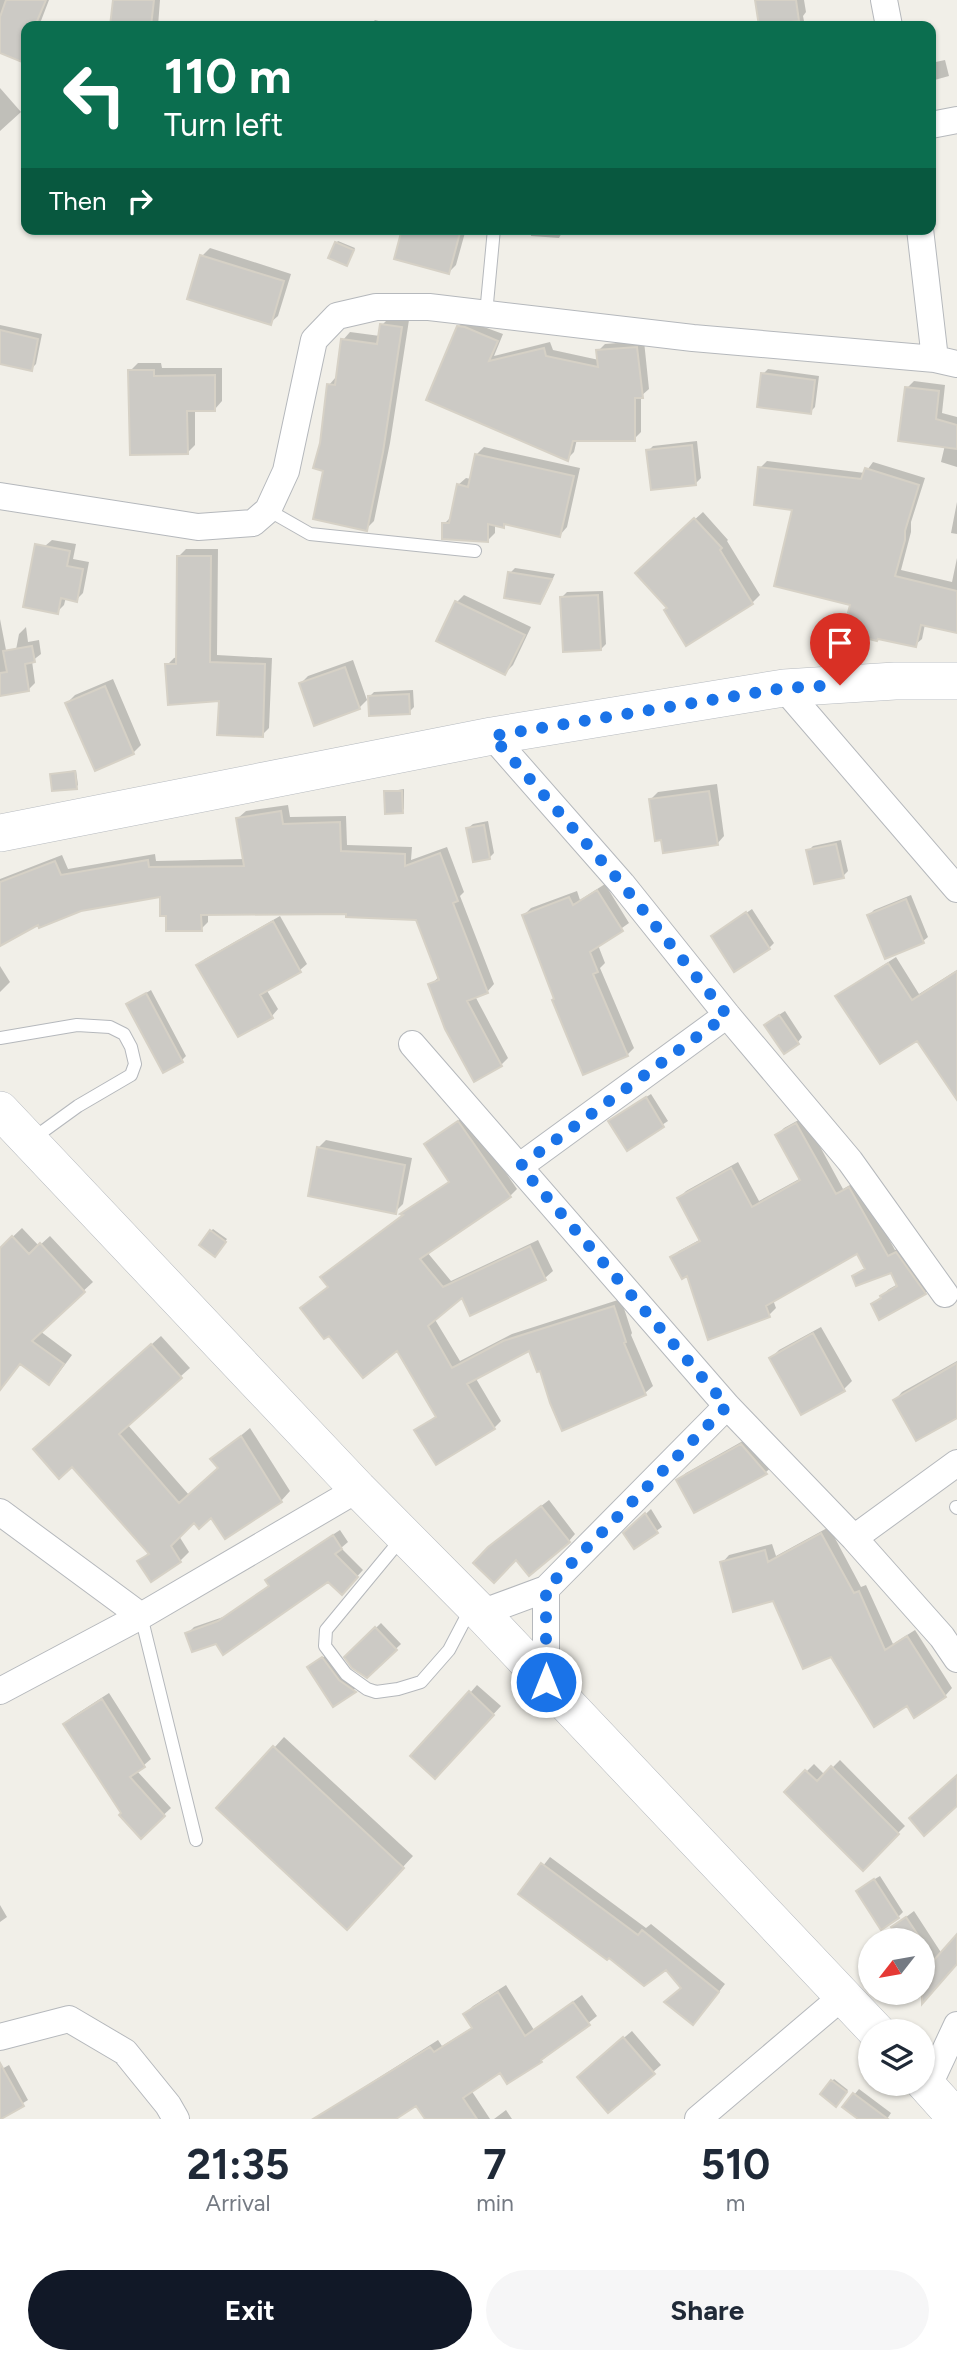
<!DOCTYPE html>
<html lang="en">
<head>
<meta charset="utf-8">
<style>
	:root { --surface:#fff; --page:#f6f6f7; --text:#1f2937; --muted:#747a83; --accent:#111827 }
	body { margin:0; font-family:Figtree,sans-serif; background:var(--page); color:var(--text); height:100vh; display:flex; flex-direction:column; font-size:26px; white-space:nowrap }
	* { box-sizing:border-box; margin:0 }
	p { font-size:23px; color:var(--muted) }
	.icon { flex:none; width:38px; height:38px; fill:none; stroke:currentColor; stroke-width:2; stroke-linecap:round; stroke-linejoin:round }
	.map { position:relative; height:2119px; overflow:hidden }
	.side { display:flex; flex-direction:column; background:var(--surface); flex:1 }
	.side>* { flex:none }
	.hud { position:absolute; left:21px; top:21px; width:915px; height:214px; border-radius:14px; box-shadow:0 2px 5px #0004; background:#0b6e4f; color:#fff; overflow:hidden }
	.needle { width:46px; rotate:239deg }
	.tools { position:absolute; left:858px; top:1928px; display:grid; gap:14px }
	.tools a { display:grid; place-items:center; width:77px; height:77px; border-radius:50%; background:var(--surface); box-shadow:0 2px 5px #0004; font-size:35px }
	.pin { position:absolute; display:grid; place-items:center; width:60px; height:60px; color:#fff; margin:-72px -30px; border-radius:50% 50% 50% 0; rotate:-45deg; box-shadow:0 0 7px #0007 }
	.pin .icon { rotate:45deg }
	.me { position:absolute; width:77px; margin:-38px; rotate:0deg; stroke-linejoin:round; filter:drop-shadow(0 0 5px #0008) }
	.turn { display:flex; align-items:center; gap:24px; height:147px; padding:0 28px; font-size:32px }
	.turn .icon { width:91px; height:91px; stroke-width:2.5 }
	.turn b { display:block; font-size:49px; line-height:60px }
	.then { display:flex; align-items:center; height:66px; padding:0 28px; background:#0003; gap:14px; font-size:26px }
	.eta { display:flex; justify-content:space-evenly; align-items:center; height:119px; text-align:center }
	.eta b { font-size:42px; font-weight:700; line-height:49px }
	.button { display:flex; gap:14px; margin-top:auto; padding:14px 28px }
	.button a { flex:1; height:80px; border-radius:42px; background:var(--accent); color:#fff; font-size:28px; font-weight:700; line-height:80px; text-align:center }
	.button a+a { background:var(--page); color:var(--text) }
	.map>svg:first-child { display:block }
</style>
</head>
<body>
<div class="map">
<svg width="957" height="2119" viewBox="0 0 957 2119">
	<rect width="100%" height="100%" fill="#f1efe8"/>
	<path fill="#0003" d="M0,0H49L39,26H26V55L21,60L0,51Z
		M114,0H160L158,26H112Z
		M756,0H804L806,12L803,16L805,26H761Z
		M375,20L397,26H369Z
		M945,60L949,76L931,81V63Z
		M0,88L21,112L0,131Z
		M404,229H466L456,265L449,272Z
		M531,229H564L559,238L531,236Z
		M338,241L355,248L347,264L336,243Z
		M210,248L291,274L278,316L270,323L202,256Z
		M390,317L409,320L390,443L374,521L366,529L325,469L322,443L329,385L336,377L343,340L350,332L380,336L382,325Z
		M465,320L503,334L494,356L550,342L553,350L599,360L598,351L605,344L644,341L649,389L641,396V432L634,439H577L574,452L567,459L458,327Z
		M0,325L42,334L36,364L31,369L0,362Z
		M138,363H161L162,368H222V401L215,409H195V445L188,452L130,371Z
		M768,369L819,376L815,407L810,412L763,374Z
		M914,381L945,385L942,413L957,417V467L941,462L945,445L907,388Z
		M697,441L701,478L696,483L648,451L653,446Z
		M484,447L580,468L567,527L560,535L506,522L503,526L495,524V533L488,540L444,524L452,516L458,485L466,478L471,479L476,455Z
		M767,461L865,473L873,462L925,478L911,522V532L901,570L952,582L957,558V631L925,624L922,639L915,645L852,604L794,509L760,468Z
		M957,502V534L951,533Z
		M703,512L728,540L727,541L760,595L752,603L669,607L645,565Z
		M52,540L76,544L73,559L89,562L83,593L76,600L66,597L64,605L57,612L45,546Z
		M186,549H218L217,655L272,658L269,728L262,735L221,699L167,665L174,658L178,657L179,556Z
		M515,568L555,574L544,597L539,602L510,573Z
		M603,591L606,644L601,649L562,597L567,592Z
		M464,595L531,627L513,665L505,673L456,603Z
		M0,619L11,676L19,634L26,627L28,642L39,640L41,654L32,661L35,683L28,690L0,695Z
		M353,660L367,700L359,708L301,683L308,676Z
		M113,679L141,745L133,753L67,703L75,695Z
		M413,690L414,707L409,712L369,697L374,692Z
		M76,770L78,785L76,787L52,775Z
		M717,784L724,836L717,844L650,800L658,792Z
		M404,789V809L402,811L386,792Z
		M288,805L290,817L346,816L347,845L412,847L411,860L447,847L464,892L460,896L494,984L487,992L475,996L508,1058L501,1065L430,985L440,976L418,919L348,912L208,913V922L201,929L168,915L161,895L81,909L39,923L0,944V879L62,855L68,869L155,854L156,861L245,859L238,818L246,811Z
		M488,821L494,853L489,858L468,828L473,824Z
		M841,840L848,871L843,876L808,851L813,846Z
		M605,884L629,923L598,945L605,963L600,968L634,1048L627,1055L556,999L524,915L531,908L577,891L580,900Z
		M911,895L928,937L923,941L869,915L874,910Z
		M752,909L774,943L769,948L713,936Z
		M280,916L307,964L300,970L266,989L278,1009L272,1016L199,966L205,959Z
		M896,957L919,994L957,970V1092L918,1038L837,997L845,990Z
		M0,966L10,982L0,992Z
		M151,990L186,1056L182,1060L128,1004Z
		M785,1011L802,1037L798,1042L771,1020Z
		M651,1094L668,1121L627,1148L615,1117Z
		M466,1115L517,1189L510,1196L427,1252L451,1281L538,1240L553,1271L545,1278L471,1313L462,1295L434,1318L460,1361L512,1334L621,1299L632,1333L631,1335L653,1386L645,1393L562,1428L542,1369L530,1348L475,1377L501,1421L494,1428L417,1431L437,1415L397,1348L329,1333L302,1308L329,1286L410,1207L450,1181L426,1144Z
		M804,1117L843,1189L857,1181L895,1250L903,1246L932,1286L925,1293L873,1304L889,1289L898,1284L892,1270L854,1277L866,1267L858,1252L773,1300L776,1308L769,1315L688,1274L672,1258L679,1251L701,1239L679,1198L686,1191L738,1162L759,1201L801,1178L777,1135L784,1128Z
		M326,1140L412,1158L403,1204L395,1212L318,1148Z
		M22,1228L39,1246L50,1236L93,1282L40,1331L72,1355L58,1374L49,1383L21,1363L0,1390V1249Z
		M213,1229L227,1239L217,1252L211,1231Z
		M821,1327L852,1381L844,1389L802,1413L771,1358L779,1350Z
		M161,1336L190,1368L127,1424L189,1495L220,1468L213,1459L250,1428L290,1491L281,1501L194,1520L179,1536L189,1552L180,1561L140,1562L149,1552L72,1465L44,1440Z
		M957,1361V1416L895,1400L902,1392Z
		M750,1437L774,1465L766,1472L694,1510L678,1480L686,1473Z
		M549,1500L575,1534L569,1541L517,1558L497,1540Z
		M651,1509L662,1527L634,1546L626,1533Z
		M829,1527L861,1587L866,1585L893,1644L915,1630L952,1688L945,1696L907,1704L832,1655L774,1599L722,1563L729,1555L772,1544L776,1556Z
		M340,1530L348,1542L341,1548L363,1570L342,1593L328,1579L216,1642L187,1634L194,1627L226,1616L270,1585L267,1580L273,1574Z
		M381,1623L401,1644L367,1676L346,1657Z
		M328,1654L359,1686L333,1705L314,1663Z
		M477,1685L501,1706L443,1769L470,1693Z
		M109,1693L151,1759L137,1771L171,1808L141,1836L123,1814L65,1724L72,1717Z
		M284,1737L413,1856L357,1917L274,1748Z
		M840,1760L905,1826L863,1868L786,1792L814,1764L825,1775Z
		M550,1857L646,1928L651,1924L725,1984L701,2015L667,1967L521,1894Z
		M880,1876L903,1912L898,1917L863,1886Z
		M0,1905L7,1917L0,1922Z
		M914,1911L942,1954L957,1937V1962L922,1984V1941H902L893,1927Z
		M506,1985L534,2030L582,1995L597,2016L541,2061L500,2070L471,2090L490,2119H427L417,2104L393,2119H314L438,2040L442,2046L473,2027L465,2014L473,2006Z
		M632,2031L661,2065L653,2072L587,2069Z
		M9,2065L28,2100L0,2117V2070Z
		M834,2079L848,2090L838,2102L822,2094Z
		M859,2089L891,2113L887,2119H860L844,2107Z
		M506,2110L512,2119H494Z"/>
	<path fill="#cccac5" stroke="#d6d1c6" stroke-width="2" d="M6,0H46L35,26H26V50L22,62L0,53V17Z
		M113,0H154L151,26H110Z
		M755,0H796L799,21L759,26Z
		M402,229H461L449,274L394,259Z
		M335,242L354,250L347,266L328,258Z
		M200,255L284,281L271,325L187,299Z
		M380,324L402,327L383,452L367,531L313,519L323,471L313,468L320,443L327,384L335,385L341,339L377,344Z
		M457,326L465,327L498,341L489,361L544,348L546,356L598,367L596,350L637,347L643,398H635V441H573L568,461L426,400Z
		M0,330L38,339L32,371L0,364Z
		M128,370H154V376L215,375V411H187L188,454L130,455Z
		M761,373L815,380L811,414L757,407Z
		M905,387L939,391L936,419L957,425V449L898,441Z
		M692,445L696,485L651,490L646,450Z
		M475,454L574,476L560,537L504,524V528L488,524V542L442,539V523H449L457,484L468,487Z
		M758,467L861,479L865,468L919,485L905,531V540L895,576L957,591V633L921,625L916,647L878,639L877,641L843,632L850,605L774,586L792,510L754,505Z
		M694,518L722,548L720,550L753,604L686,646L664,610L667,608L635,573Z
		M35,544L70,551L67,566L83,569L77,602L61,598L58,614L23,607Z
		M177,556H211L210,662L265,664L263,737L217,735L219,701L168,705L165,664H176Z
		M508,572L552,579L540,604L504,598Z
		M598,595L601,650L563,652L560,597Z
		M455,601L525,635L505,675L436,641Z
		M32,646L35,662L25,664L29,691L0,696V673L7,672L3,651Z
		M345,667L360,709L314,726L299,683Z
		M105,686L134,754L95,771L65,703Z
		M409,694L410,714L369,716L368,696Z
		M75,771L77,789L52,791L50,774Z
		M384,791H402L403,813L385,814Z
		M709,791L718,845L663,853L661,840L655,841L649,799Z
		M281,811L283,824L340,822L341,851L405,854V866L440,853L458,901L453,903L488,993L467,1001L502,1066L474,1082L445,1029L428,984L439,980L416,920L346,917V914L201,915L202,931H166V916H160V897L81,911L39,928L38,925L0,946V882L55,861L61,875L148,860L149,867L244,866L236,818Z
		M484,825L490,859L473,862L466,828Z
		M836,844L844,878L814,884L806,850Z
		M597,890L623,931L590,952L598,972L593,974L628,1056L583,1075L552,1000L554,999L522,915L569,897L573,905Z
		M906,899L924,943L885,959L867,915Z
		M746,912L770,949L734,972L711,936Z
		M273,921L301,972L260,995L273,1018L238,1037L196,965Z
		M888,963L912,1000L957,971V1100L917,1041L880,1064L835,996Z
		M146,993L183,1062L163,1073L126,1004Z
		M779,1015L799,1044L784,1054L764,1025Z
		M646,1097L664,1127L627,1151L608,1121Z
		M458,1121L511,1197L420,1259L443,1287L530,1246L546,1280L470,1316L462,1298L428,1326L452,1368L503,1341L614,1306L626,1342L624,1343L646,1395L562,1431L550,1403L540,1371L537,1372L529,1351L467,1384L495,1429L436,1465L414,1430L436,1417L397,1351L363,1378L329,1336L324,1339L300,1308L328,1287L320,1277L403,1215L400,1214L449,1182L424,1144Z
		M796,1123L836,1194L849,1187L888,1256L896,1252L926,1294L879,1320L871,1304L881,1298L880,1296L897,1286L891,1273L856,1286L852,1276L865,1269L857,1254L766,1306L770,1317L708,1340L687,1276L682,1279L670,1257L700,1241L677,1198L731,1168L752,1207L800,1180L775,1135Z
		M317,1147L405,1165L396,1214L308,1196Z
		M210,1230L226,1242L215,1257L199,1245Z
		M12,1236L29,1254L40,1243L85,1292L32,1341L64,1364L49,1385L20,1364L0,1390V1248Z
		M813,1333L845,1391L801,1415L769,1358Z
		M151,1344L182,1378L119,1434L179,1503L218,1468L210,1459L241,1436L282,1502L225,1539L211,1518L199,1529L194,1523L171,1546L181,1562L151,1582L137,1561L149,1554L72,1467L59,1479L33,1449Z
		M957,1363V1418L916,1441L893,1400Z
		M741,1444L767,1474L694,1513L676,1480Z
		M541,1506L570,1542L529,1576L516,1560L494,1583L473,1563L488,1547Z
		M645,1513L658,1533L634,1549L623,1533Z
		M821,1533L854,1593L859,1591L885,1650L907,1636L946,1697L914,1718L907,1706L874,1727L831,1657L803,1669L773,1601L733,1612L720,1562L765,1550L768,1562Z
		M333,1535L342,1549L335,1554L358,1577L342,1595L328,1582L223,1655L216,1644L192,1652L185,1633L218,1621L269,1586L265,1580Z
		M375,1627L397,1650L367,1678L352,1668L344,1657Z
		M322,1657L339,1680L356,1692L333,1707L307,1667Z
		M469,1691L494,1715L435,1779L410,1756Z
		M102,1699L145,1767L130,1777L165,1816L141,1839L119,1815L121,1813L63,1724Z
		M273,1746L404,1868L347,1930L216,1808Z
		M831,1766L899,1834L863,1871L784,1792L805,1770L817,1781Z
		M957,1775V1806L924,1836L909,1818Z
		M541,1863L638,1935L642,1930L719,1992L693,2025L664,2002L681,1988L666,1970L644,1986L609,1958L607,1960L518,1894Z
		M874,1879L899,1918L881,1930L856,1891Z
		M906,1917L922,1941H900L891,1927Z
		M957,1934V1964L922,2004V1941L934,1960Z
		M498,1992L525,2036L573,2002L590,2025L541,2060L542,2062L507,2084L500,2073L463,2098L477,2119H425L416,2106L396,2119H313L430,2047L434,2052L472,2028L463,2014Z
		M623,2037L655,2074L608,2113L577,2077Z
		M0,2063L24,2106L1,2119H0Z
		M831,2080L847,2092L836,2107L820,2094Z
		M853,2093L888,2119H858L842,2107Z"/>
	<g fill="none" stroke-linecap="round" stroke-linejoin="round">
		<g stroke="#b5b8bc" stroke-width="14">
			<path id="lane" d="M486,314L494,229
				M268,510L310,534L475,551
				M0,1038L77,1025L110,1027L124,1034L131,1047L135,1064L131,1075L78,1106L31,1140
				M956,1507L957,1508
				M402,1538L326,1630L325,1646L346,1674L367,1689L376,1692L398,1689L421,1682L449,1650L471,1608
				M141,1616L196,1840"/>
		</g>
		<g stroke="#b5b8bc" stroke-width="28">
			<path id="street" d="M884,0L889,26
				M931,125L957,120
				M920,229L935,359
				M0,496L198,527L253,523L268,510L286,471L314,340L337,316L376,307H429L693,338L935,359L957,364
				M784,688L957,889
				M492,736L622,884L727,1015L850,1161L945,1294
				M412,1044L727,1406L854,1538L942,1637L957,1659
				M520,1166L727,1015
				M0,1512L141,1616
				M854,1538L957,1463
				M481,1613L546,1589
				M546,1682V1589L727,1406
				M0,1691L141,1616L358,1489
				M0,2037L69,2019L125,2052L168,2105L176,2119
				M928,2087L957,2025
				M698,2119L843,1996"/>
		</g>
		<g stroke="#b6babf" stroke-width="38">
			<path id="secondary" d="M0,833L492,736L784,688L895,681H957
				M0,1110L358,1489L481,1613L877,2032
				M922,2080L957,2119"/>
		</g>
		<use href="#lane" stroke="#fff" stroke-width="12"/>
		<use href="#street" stroke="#fff" stroke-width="26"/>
		<use href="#secondary" stroke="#fff" stroke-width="37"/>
	</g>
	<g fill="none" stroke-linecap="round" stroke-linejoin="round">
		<path stroke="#1a73e8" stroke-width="12" stroke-dasharray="0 21.6" d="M546,1682V1589L727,1406L520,1166L727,1015L622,884L492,736L784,688L840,685"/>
	</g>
</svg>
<div class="tools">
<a><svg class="needle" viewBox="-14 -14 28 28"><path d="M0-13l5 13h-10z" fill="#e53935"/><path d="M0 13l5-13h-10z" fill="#747a83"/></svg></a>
<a><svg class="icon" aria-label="layers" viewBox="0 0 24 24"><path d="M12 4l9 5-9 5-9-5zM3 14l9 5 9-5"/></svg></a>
</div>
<div class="pin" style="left:840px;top:685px;background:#d93025"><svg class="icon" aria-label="arrive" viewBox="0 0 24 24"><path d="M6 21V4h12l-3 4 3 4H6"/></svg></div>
<svg class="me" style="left:546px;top:1682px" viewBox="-20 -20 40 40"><circle r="17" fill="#1a73e8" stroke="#fff" stroke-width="3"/><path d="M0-11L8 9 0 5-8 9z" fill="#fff"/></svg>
<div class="hud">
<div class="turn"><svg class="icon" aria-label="left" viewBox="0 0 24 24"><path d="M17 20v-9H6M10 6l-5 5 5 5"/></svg><div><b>110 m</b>Turn left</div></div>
<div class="then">Then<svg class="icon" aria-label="right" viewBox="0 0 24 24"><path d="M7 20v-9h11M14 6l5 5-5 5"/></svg></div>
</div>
</div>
<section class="side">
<div class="eta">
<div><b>21:35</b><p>Arrival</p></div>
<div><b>7</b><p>min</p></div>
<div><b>510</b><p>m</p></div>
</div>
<div class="button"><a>Exit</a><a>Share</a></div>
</section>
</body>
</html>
